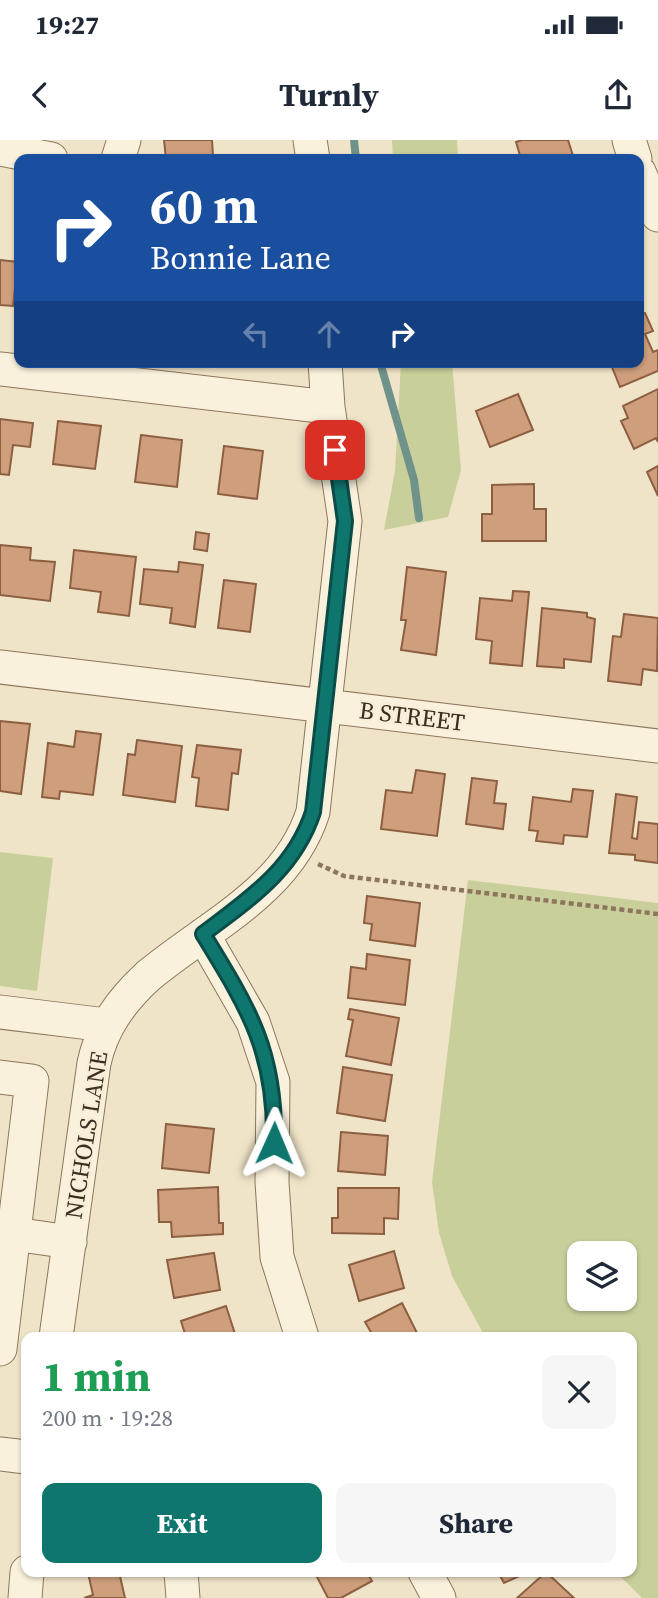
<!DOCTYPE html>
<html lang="en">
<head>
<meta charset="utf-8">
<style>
	:root { --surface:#fff; --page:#f6f6f7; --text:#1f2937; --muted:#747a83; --accent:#0f766e }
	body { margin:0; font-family:"Source Serif 4",serif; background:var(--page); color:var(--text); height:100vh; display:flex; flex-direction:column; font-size:26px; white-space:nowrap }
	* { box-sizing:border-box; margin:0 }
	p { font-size:23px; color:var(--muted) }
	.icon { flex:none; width:38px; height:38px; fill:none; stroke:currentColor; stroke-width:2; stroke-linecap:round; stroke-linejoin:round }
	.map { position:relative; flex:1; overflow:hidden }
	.details { position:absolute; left:21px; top:1192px; width:616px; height:245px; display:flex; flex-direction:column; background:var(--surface); border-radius:14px; box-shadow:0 2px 5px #0004 }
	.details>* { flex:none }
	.top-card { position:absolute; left:14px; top:14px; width:630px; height:214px; border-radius:14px; box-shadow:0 2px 5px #0004; background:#1a4fa0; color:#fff; overflow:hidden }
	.tools { position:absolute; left:567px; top:1101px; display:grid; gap:14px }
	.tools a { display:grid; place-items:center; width:70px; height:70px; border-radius:14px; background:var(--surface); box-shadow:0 2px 5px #0004; font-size:35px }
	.pin { position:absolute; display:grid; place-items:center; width:60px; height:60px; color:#fff; margin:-30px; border-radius:14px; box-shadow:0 4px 10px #0006 }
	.me { position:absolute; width:77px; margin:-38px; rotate:1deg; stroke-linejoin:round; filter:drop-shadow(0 0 5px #0008) }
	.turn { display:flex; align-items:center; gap:24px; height:147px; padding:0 21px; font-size:32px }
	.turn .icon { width:91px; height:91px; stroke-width:2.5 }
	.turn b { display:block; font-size:49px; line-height:60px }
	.lanes { display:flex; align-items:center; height:66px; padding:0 21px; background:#0003; justify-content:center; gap:35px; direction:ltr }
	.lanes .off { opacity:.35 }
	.round { display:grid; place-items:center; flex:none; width:74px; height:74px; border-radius:14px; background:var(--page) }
	.headline { display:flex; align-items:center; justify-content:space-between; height:119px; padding:0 21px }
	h1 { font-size:42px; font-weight:700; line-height:52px; color:#1e9e55 }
	.action { display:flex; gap:14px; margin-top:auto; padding:14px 21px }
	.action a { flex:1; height:80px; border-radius:14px; background:var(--accent); color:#fff; font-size:28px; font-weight:700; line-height:80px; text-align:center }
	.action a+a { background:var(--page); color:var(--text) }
	.status { display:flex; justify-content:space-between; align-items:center; height:49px; padding:0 35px; background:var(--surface); direction:ltr }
	.status svg { height:19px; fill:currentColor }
	header { display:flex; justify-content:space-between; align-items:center; height:91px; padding:0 21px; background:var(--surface); font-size:32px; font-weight:700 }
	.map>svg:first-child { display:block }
</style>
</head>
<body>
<div class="status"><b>19:27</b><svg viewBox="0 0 49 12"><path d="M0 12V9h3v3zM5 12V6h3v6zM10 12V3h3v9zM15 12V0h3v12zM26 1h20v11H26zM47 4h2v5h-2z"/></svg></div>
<header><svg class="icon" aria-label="back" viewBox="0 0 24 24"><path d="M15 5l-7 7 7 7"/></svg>Turnly<svg class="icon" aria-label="share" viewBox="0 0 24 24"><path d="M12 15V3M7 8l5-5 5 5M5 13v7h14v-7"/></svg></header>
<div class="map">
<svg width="658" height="1458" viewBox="0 0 658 1458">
	<rect width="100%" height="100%" fill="#f0e4c8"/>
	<path fill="#c9cf9b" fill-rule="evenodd" d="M392,0H457L458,19H393Z
		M401,222H452L461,330L448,377L384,390L395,331Z
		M0,712L53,718L37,851L0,846Z
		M468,740L658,763V1458H642L616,1432H632V1197H485L452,1136L439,1093L432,1042ZM579,1113H625V1158H579Z"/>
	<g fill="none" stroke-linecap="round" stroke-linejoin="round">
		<path stroke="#6f938a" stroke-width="8" d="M354,0L356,19
			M380,222L414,340L419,378"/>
	</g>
	<path fill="#cf9f7d" stroke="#8d5f41" stroke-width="2" d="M164,0H212L213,16L166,19Z
		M522,0H568L574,19H521L516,2Z
		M0,120L18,122L13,166L0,165Z
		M645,173L653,191L645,194L653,212L658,210V231L620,247L610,222H639V175Z
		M658,249V302L656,298L634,309L621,281L628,278L623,266Z
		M518,254L533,290L490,307L476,271Z
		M0,279L33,283L30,307L13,305L9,335L0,334Z
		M58,281L101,286L95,329L53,324Z
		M141,295L182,300L177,347L135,342Z
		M224,306L263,311L257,359L218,354Z
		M658,326V356L647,332Z
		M534,344V369H546V401H482V374H492V345Z
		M196,392L209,394L207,411L194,409Z
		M0,405L31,408L30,420L55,422L50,461L0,455Z
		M74,410L136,417L129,476L98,472L101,452L70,448Z
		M179,422L203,425L195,487L170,483L172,468L140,464L144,429L178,432Z
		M407,427L446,432L436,515L401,510L406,480H401Z
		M224,440L256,444L250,492L218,488Z
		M513,451L529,452L522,526L490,523L492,501L476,499L480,458L512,461Z
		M542,468L587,473V477L595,479L591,522L564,519V528L537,526Z
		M624,474L658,478L657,531L643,529L641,545L608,541L613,496L621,497Z
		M0,581L30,584L21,654L0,651Z
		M76,591L101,594L93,655L60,651L59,659L42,657L48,603L74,607Z
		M137,600L182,606L175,662L123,655L128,614L135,615Z
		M197,605L241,610L238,634L232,633L228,670L196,666L199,638L192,637Z
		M416,630L445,634L437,696L381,689L386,650L412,653Z
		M472,638L497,641L494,663L506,664L503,689L466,684Z
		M573,649L593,651L587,697L564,695L563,704L536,701L538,691L529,690L533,657L571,662Z
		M616,654L637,657L632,698L637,699L639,682L658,684V723L635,720V715L609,713Z
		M367,756L420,763L415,806L370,800L372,784L364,783Z
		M367,814L410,820L405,865L348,858L351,827L366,829Z
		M350,869L399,878L391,925L346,916L353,880L348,879Z
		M343,927L392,935L385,981L337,973Z
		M166,984L214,989L209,1033L162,1028Z
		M341,992L388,996L385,1035L338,1031Z
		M218,1047L219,1083H223V1094L172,1097L171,1082H159L158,1050Z
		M338,1048H399L398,1079L384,1078V1094L332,1093V1078H338Z
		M394,1111L404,1148L359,1161L349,1125Z
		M214,1113L220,1150L174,1158L167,1120Z
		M402,1163L419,1197H366L372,1194L365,1182Z
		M226,1166L236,1197H186L181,1181Z
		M119,1432L125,1458H84L93,1455L88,1433Z
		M327,1432H367L372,1441L341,1458H328L317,1437Z
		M498,1432H528L504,1443Z
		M546,1432L574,1458H517Z"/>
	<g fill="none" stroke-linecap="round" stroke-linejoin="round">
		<g stroke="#8d765c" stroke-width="35">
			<path id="minor" d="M310,0L313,19
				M629,0L635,19
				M0,9L51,19
				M118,19L124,0
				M639,32L658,75
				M0,229L328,267
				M0,527L658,606
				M203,795L253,882L273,942L272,1042L277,1117L302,1197
				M0,872L106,885
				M0,937L32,941L0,1209
				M0,1092L70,1102
				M56,1197L94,923C102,887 121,861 148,836C208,786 288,751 313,672L345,381L328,267L325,222
				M0,1314L26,1317
				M181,1432L183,1458
				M425,1432L439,1458
				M25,1458L27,1432"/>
		</g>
		<path stroke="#8d765c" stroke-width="4.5" stroke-dasharray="5 3.5" stroke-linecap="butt" d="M318,724L344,736L658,774"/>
		<use href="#minor" stroke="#faf1dc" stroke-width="33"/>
	</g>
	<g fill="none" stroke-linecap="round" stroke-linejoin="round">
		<g stroke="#0a4d48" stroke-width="18">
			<path id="route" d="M274,1003C276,912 249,869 203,794C249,759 294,730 313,672L345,381L335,310"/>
		</g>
		<use href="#route" stroke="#0f766e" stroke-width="12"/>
	</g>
	<g text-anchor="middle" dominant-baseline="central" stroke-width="5" stroke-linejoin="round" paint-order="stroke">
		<g font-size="24" fill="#3d2e20" stroke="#f7eed8">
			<text transform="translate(412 576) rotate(7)">B STREET</text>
			<text transform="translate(86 995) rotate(-81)">NICHOLS LANE</text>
		</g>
	</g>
</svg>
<div class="tools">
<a><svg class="icon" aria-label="layers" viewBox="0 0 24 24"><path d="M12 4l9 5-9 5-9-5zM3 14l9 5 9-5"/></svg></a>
</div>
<div class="pin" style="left:335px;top:310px;background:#d93025"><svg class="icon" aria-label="arrive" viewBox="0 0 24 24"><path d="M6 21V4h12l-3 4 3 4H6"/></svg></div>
<svg class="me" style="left:274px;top:1003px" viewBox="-20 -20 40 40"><path d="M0-17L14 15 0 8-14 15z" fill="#0f766e" stroke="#fff" stroke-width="4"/></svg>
<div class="top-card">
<div class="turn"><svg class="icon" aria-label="right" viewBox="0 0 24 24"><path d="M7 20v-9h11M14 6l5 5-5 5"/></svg><div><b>60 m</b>Bonnie Lane</div></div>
<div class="lanes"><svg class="icon off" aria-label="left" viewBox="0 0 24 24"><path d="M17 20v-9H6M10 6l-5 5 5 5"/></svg><svg class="icon off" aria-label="ahead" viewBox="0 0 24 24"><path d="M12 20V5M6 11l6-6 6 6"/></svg><svg class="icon" aria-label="right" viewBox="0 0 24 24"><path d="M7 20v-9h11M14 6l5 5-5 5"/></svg></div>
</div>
<section class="details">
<div class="headline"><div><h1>1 min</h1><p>200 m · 19:28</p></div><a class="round"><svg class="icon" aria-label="close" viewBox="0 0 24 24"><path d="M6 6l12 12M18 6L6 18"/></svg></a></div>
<div class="action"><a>Exit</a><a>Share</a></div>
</section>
</div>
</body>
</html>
